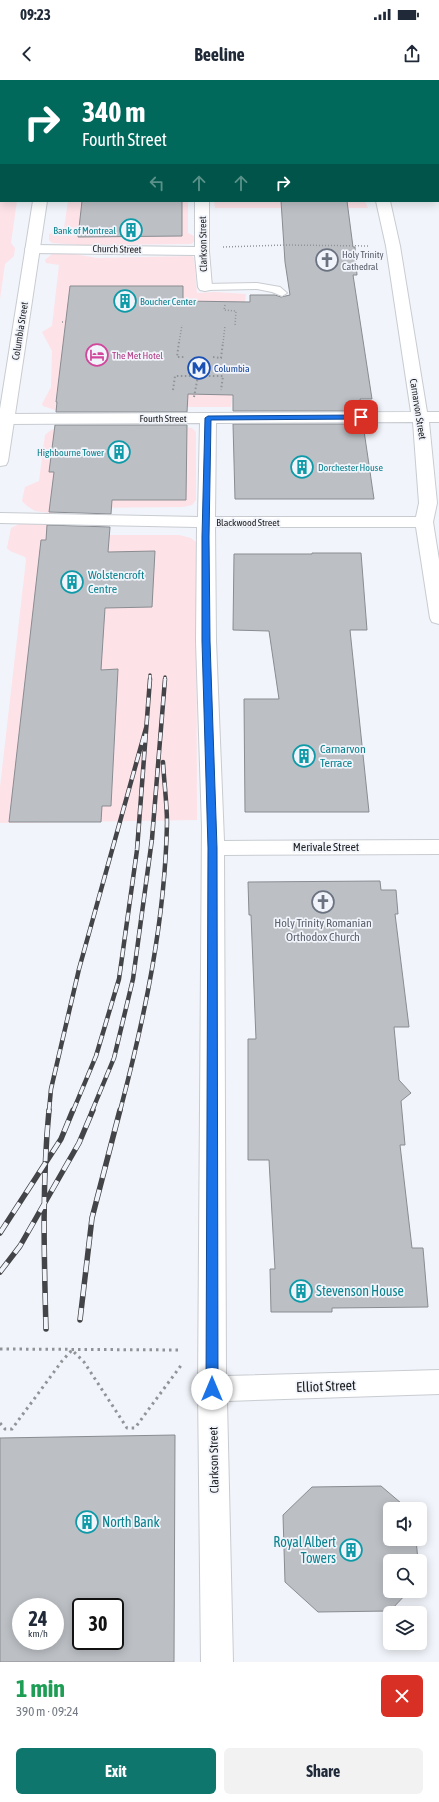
<!DOCTYPE html>
<html lang="en">
<head>
<meta charset="utf-8">
<style>
	:root { --surface:#fff; --page:#f2f2f3; --text:#1f2937; --muted:#747a83; --accent:#0f766e }
	body { margin:0; font-family:"Asap Condensed",sans-serif; background:var(--page); color:var(--text); height:100vh; display:flex; flex-direction:column; font-size:15px; white-space:nowrap }
	* { box-sizing:border-box; margin:0 }
	p { font-size:13px; color:var(--muted) }
	.icon { flex:none; width:22px; height:22px; fill:none; stroke:currentColor; stroke-width:2; stroke-linecap:round; stroke-linejoin:round }
	.map { position:relative; height:1582px; overflow:hidden }
	.drawer { display:flex; flex-direction:column; background:var(--surface); flex:1 }
	.drawer>* { flex:none }
	.guide { position:absolute; left:0px; top:0px; width:439px; height:122px; box-shadow:0 2px 10px #0003; background:#00695c; color:#fff; overflow:hidden }
	.tools { position:absolute; left:383px; top:1422px; display:grid; gap:8px }
	.tools a { display:grid; place-items:center; width:44px; height:44px; border-radius:6px; background:var(--surface); box-shadow:0 2px 10px #0003; font-size:20px }
	.speed { position:absolute; left:12px; top:1518px; display:flex; gap:8px; font-size:20px; font-weight:700; text-align:center }
	.speed>* { display:grid; place-content:center; width:52px; height:52px; border-radius:50%; background:var(--surface); box-shadow:0 2px 10px #0003; line-height:1 }
	.speed small { font-size:10px; font-weight:400 }
	.speed .limit { border:2px solid #111; border-radius:6px; background:#fff; color:#111 }
	.pin { position:absolute; display:grid; place-items:center; width:34px; height:34px; color:#fff; margin:-17px; border-radius:8px; box-shadow:0 2px 6px #0006 }
	.me { position:absolute; width:44px; margin:-22px; rotate:0deg; stroke-linejoin:round; filter:drop-shadow(0 0 3px #0008) }
	.turn { display:flex; align-items:center; gap:14px; height:84px; padding:0 16px; font-size:18px }
	.turn .icon { width:52px; height:52px; stroke-width:2.5 }
	.turn b { display:block; font-size:28px; line-height:34px }
	.lanes { display:flex; align-items:center; height:38px; padding:0 16px; background:#0003; justify-content:center; gap:20px; direction:ltr }
	.lanes .off { opacity:.35 }
	.round { display:grid; place-items:center; flex:none; width:42px; height:42px; border-radius:6px; background:var(--page) }
	.summary { display:flex; align-items:center; justify-content:space-between; height:68px; padding:0 16px }
	h1 { font-size:24px; font-weight:700; line-height:30px; color:#1e9e55 }
	.cta { display:flex; gap:8px; margin-top:auto; padding:8px 16px }
	.cta a { flex:1; height:46px; border-radius:6px; background:var(--accent); color:#fff; font-size:16px; font-weight:700; line-height:46px; text-align:center }
	.cta a+a { background:var(--page); color:var(--text) }
	.status { display:flex; justify-content:space-between; align-items:center; height:28px; padding:0 20px; background:var(--surface); direction:ltr }
	.status svg { height:11px; fill:currentColor }
	header { display:flex; justify-content:space-between; align-items:center; height:52px; padding:0 16px; background:var(--surface); font-size:18px; font-weight:700 }
	.map>svg:first-child { display:block }
</style>
</head>
<body>
<div class="status"><b>09:23</b><svg viewBox="0 0 49 12"><path d="M0 12V9h3v3zM5 12V6h3v6zM10 12V3h3v9zM15 12V0h3v12zM26 1h20v11H26zM47 4h2v5h-2z"/></svg></div>
<header><svg class="icon" aria-label="back" viewBox="0 0 24 24"><path d="M15 5l-7 7 7 7"/></svg>Beeline<svg class="icon" aria-label="share" viewBox="0 0 24 24"><path d="M12 15V3M7 8l5-5 5 5M5 13v7h14v-7"/></svg></header>
<div class="map">
<svg width="439" height="1582" viewBox="0 0 439 1582">
	<rect width="100%" height="100%" fill="#f1f4fa"/>
	<path fill="#fde2e7" d="M0,48L1,121H17L11,163L15,168L14,176L5,184L0,219Z
		M68,121H188V153L194,156L195,161L191,164L80,165L52,163L49,160V154L64,148Z
		M214,121H365L368,128H215Z
		M69,173L97,178L192,176L194,178L197,213L215,212L246,214L231,327H86L58,331L43,326L42,324L51,307L52,271L42,252L52,246L59,185L46,183L45,180L52,174Z
		M184,347L192,348L196,352V420L192,425L183,427L75,428L50,433L35,431L27,426L22,421L25,407L39,401L45,355L51,350L57,348Z
		M23,442L49,443L54,450L65,455H179L191,458L196,462L197,740L0,743V707L26,480L25,477L10,471L7,468L11,448Z"/>
	<path fill="#bcc0c5" stroke="#898c91" fill-rule="evenodd" d="M82,121H182V156L78,157Z
		M281,121H347L353,167H355L357,195H353L372,319H360L362,331H233V315L188,314L187,332H56L57,322H56L70,206H183V221L250,222V215H275L281,217L290,215L285,182Z
		M233,344H363L374,419H235Z
		M55,345H187L186,420H112L111,434L49,432L54,392H49Z
		M47,445L110,447L108,472L155,471L152,527L105,528L101,590L118,589L111,726H102L101,742H9L41,460H46Z
		M312,473H361L367,550H350L369,732H245L244,619H279L269,551L233,550L234,474H312Z
		M380,801L381,810H396L398,834H395L409,947H394L399,1000L411,1013L401,1021L405,1065H400L412,1168H423L428,1227L332,1228V1232H271L270,1189H275L269,1080H248V959H256L251,835H249L248,802Z
		M175,1355L174,1582H0V1358ZM21,1527H55V1561H21ZM81,1527H115V1561H81Z
		M381,1406L408,1429H390V1459H416L418,1481H390V1511H409L390,1531L318,1532L285,1502L283,1435L312,1407Z"/>
	<g fill="none" stroke-linecap="round" stroke-linejoin="round">
		<g stroke="#c8ccd1" stroke-width="2">
			<path id="service" d="M257,203L280,207L287,213L282,216L272,212L257,209L205,210L200,207L205,204Z"/>
		</g>
		<g stroke="#c8ccd1" stroke-width="2">
			<path id="minor" d="M200,0H212V1H200Z
				M0,37H1V45H0Z
				M195,121H209V171L212,207L210,210L205,211L200,210L198,207L195,175L32,173L27,172L25,169L27,166L32,165L195,167Z
				M376,121H390L400,166L427,332H439V342H429L437,423L433,442L439,480V544L432,542L430,538L416,447H215L216,561L224,761L439,760V774L224,775L226,1296L439,1290V1314L227,1321L233,1582H201L198,1309L202,747L196,561L197,447L0,443V433L198,437L200,343L6,344L0,342V336L6,334L411,332L386,166ZM413,342L419,423L416,437H215L216,343Z"/>
		</g>
		<g stroke="#c8ccd1" stroke-width="2">
			<path id="tertiary" d="M52,0H64V1H52Z
				M356,0H368V1H356Z
				M438,35H439V43H438Z
				M33,121H47L8,381L6,385L0,386V329Z"/>
		</g>
		<path stroke="#909397" stroke-width="1.5" stroke-dasharray="1 2" stroke-linecap="butt" d="M223,167L285,165L370,166
			M225,225L224,230L236,231L235,246
			M62,242H66
			M179,263L182,245
			M223,263L225,246"/>
		<path stroke="#909397" stroke-width="2" stroke-dasharray="1.5 2.5" stroke-linecap="butt" d="M179,262L177,277H185
			M213,277L221,278L223,262
			M173,310L175,296H223L221,310
			M194,317L198,296"/>
		<path stroke="#909397" stroke-width="3" stroke-dasharray="2.5 4" stroke-linecap="butt" d="M0,1269L182,1270
			M0,1343L5,1349H12L62,1281L72,1270L84,1282L127,1348H135L182,1284"/>
		<use href="#service" fill="#fff" fill-rule="evenodd"/>
		<use href="#minor" fill="#fff" fill-rule="evenodd"/>
		<use href="#tertiary" fill="#fff" fill-rule="evenodd"/>
		<g stroke="#434447" stroke-width="3.5">
			<path id="rail-far2" d="M150,600V595
				M165,600V597"/>
		</g>
		<g stroke="#434447" stroke-width="4.5">
			<path id="rail-far1" d="M49,1031L51,1009L79,889L146,648
				M73,1031L96,976L119,899L137,770L150,599
				M92,1031L114,978L133,899L152,759L165,599
				M120,1031C145,936 165,841 167,743C167,723 164,702 163,682"/>
		</g>
		<g stroke="#434447" stroke-width="5.5">
			<path id="rail" d="M0,1153L61,1059L73,1030
				M0,1192L20,1166L79,1063L93,1030
				M80,1240L92,1138L120,1030
				M46,1249C44,1176 42,1102 49,1030"/>
		</g>
		<use href="#rail-far2" stroke="#f1f4fa" stroke-width="2.5" stroke-dasharray="7" stroke-linecap="butt"/>
		<use href="#rail-far1" stroke="#f1f4fa" stroke-width="3" stroke-dasharray="9" stroke-linecap="butt"/>
		<use href="#rail" stroke="#f1f4fa" stroke-width="4" stroke-dasharray="12" stroke-linecap="butt"/>
	</g>
	<path fill="#1a73e8" stroke="#114b97" d="M361,335L364,337L363,339L211,340L209,457L210,561L217,768L218,1309L217,1312L212,1314L208,1312L206,1309L208,768L202,561V457L205,338L208,336Z"/>
	<defs>
		<g id="building-ring" transform="scale(1.15)"><circle r="9.5" fill="#f1f4fa" stroke="#0f9aa8" stroke-width="1.5"/><path d="M-4-6H4V6H1V3H-1V6H-4ZM-2.5-4.3h1.7v1.8h-1.7ZM.8-4.3h1.7v1.8H.8ZM-2.5-1h1.7V.8h-1.7ZM.8-1h1.7V.8H.8Z" fill="#0f9aa8"/></g>
		<g id="church-ring" transform="scale(1.15)"><circle r="9.5" fill="#f1f4fa" stroke="#6b7280" stroke-width="1.5"/><path d="M-1.2-6h2.4v3.5h3.3v2.4h-3.3V6h-2.4V-.1h-3.3v-2.4h3.3Z" fill="#6b7280"/></g>
		<g id="hotel-ring" transform="scale(1.15)"><circle r="9.5" fill="#f1f4fa" stroke="#d1479c" stroke-width="1.5"/><path d="M-6-4.5h1.5V1H6V5H4.5V3h-9V5H-6ZM-4 0a1.8 1.8 0 1 1 3.6 0ZM.5 0V-2.5h3Q6-2.5 6 0Z" fill="#d1479c"/></g>
		<g id="metro-ring" transform="scale(1.15)"><circle r="9.5" fill="#f1f4fa" stroke="#1a4fb4" stroke-width="1.5"/><path d="M-5.5 5V-5H-3L0 0L3-5H5.5V5H3V-.5L0 4L-3-.5V5Z" fill="#1a4fb4"/></g>
	</defs>
	<g fill-rule="evenodd">
		<use href="#building-ring" x="131" y="150"/>
		<use href="#church-ring" x="327" y="180"/>
		<use href="#building-ring" x="125" y="221"/>
		<use href="#hotel-ring" x="97" y="275"/>
		<use href="#metro-ring" x="199" y="288"/>
		<use href="#building-ring" x="119" y="372"/>
		<use href="#building-ring" x="302" y="387"/>
		<use href="#building-ring" x="72" y="502"/>
		<use href="#building-ring" x="304" y="676"/>
		<use href="#church-ring" x="323" y="822"/>
		<use href="#building-ring" x="301" y="1211"/>
		<use href="#building-ring" x="87" y="1442"/>
		<use href="#building-ring" x="351" y="1470"/>
	</g>
	<g text-anchor="middle" dominant-baseline="central" stroke-width="3.5" stroke-linejoin="round" paint-order="stroke">
		<g font-size="10" fill="#0d838f" stroke="#f1f4fa" text-anchor="end">
			<text x="116" y="150">Bank of Montreal</text>
			<text x="140" y="221" text-anchor="start">Boucher Center</text>
			<text x="104" y="372">Highbourne Tower</text>
			<text x="318" y="387" text-anchor="start">Dorchester House</text>
		</g>
		<g font-size="10" fill="#1c1d1f" stroke="#f1f4fa">
			<text transform="translate(203 164) rotate(-91)">Clarkson Street</text>
			<text transform="translate(117 169) rotate(1)">Church Street</text>
			<text transform="translate(20 251) rotate(-81)">Columbia Street</text>
			<text transform="translate(418 329) rotate(81)">Carnarvon Street</text>
			<text x="163" y="338">Fourth Street</text>
			<text x="248" y="442">Blackwood Street</text>
		</g>
		<g font-size="10" fill="#5b616d" stroke="#f1f4fa" text-anchor="start">
			<text x="342" y="174">Holy Trinity<tspan x="342" dy="12">Cathedral</tspan></text>
		</g>
		<g font-size="10" fill="#b23c85" stroke="#f1f4fa" text-anchor="start">
			<text x="112" y="275">The Met Hotel</text>
		</g>
		<g font-size="10" fill="#164399" stroke="#f1f4fa" text-anchor="start">
			<text x="214" y="288">Columbia</text>
		</g>
		<g font-size="12" fill="#0d838f" stroke="#f1f4fa" text-anchor="start">
			<text x="88" y="495">Wolstencroft<tspan x="88" dy="14">Centre</tspan></text>
			<text x="320" y="669">Carnarvon<tspan x="320" dy="14">Terrace</tspan></text>
		</g>
		<g font-size="12" fill="#1c1d1f" stroke="#f1f4fa">
			<text x="326" y="767">Merivale Street</text>
			<text transform="translate(214 1380) rotate(-91)">Clarkson Street</text>
		</g>
		<g font-size="12" fill="#5b616d" stroke="#f1f4fa">
			<text x="323" y="843">Holy Trinity Romanian<tspan x="323" dy="14">Orthodox Church</tspan></text>
		</g>
		<g font-size="14" fill="#0d838f" stroke="#f1f4fa" text-anchor="start">
			<text x="316" y="1211">Stevenson House</text>
			<text x="102" y="1442">North Bank</text>
			<text x="336" y="1462" text-anchor="end">Royal Albert<tspan x="336" dy="16">Towers</tspan></text>
		</g>
		<g font-size="14" fill="#1c1d1f" stroke="#f1f4fa">
			<text transform="translate(326 1306) rotate(-2)">Elliot Street</text>
		</g>
	</g>
</svg>
<div class="tools">
<a><svg class="icon" aria-label="sound" viewBox="0 0 24 24"><path d="M4 9h4l5-4v14l-5-4H4zM17 9q2 3 0 6"/></svg></a>
<a><svg class="icon" aria-label="search" viewBox="0 0 24 24"><circle cx="10" cy="10" r="6"/><path d="M15 15l6 6"/></svg></a>
<a><svg class="icon" aria-label="layers" viewBox="0 0 24 24"><path d="M12 4l9 5-9 5-9-5zM3 14l9 5 9-5"/></svg></a>
</div>
<div class="speed"><div>24<small>km/h</small></div><div class="limit">30</div></div>
<div class="pin" style="left:361px;top:337px;background:#d93025"><svg class="icon" aria-label="arrive" viewBox="0 0 24 24"><path d="M6 21V4h12l-3 4 3 4H6"/></svg></div>
<svg class="me" style="left:212px;top:1309px" viewBox="-20 -20 40 40"><circle r="19" fill="#fff"/><path d="M0-13L10 11 0 6-10 11z" fill="#1a73e8"/></svg>
<div class="guide">
<div class="turn"><svg class="icon" aria-label="right" viewBox="0 0 24 24"><path d="M7 20v-9h11M14 6l5 5-5 5"/></svg><div><b>340 m</b>Fourth Street</div></div>
<div class="lanes"><svg class="icon off" aria-label="left" viewBox="0 0 24 24"><path d="M17 20v-9H6M10 6l-5 5 5 5"/></svg><svg class="icon off" aria-label="ahead" viewBox="0 0 24 24"><path d="M12 20V5M6 11l6-6 6 6"/></svg><svg class="icon off" aria-label="ahead" viewBox="0 0 24 24"><path d="M12 20V5M6 11l6-6 6 6"/></svg><svg class="icon" aria-label="right" viewBox="0 0 24 24"><path d="M7 20v-9h11M14 6l5 5-5 5"/></svg></div>
</div>
</div>
<section class="drawer">
<div class="summary"><div><h1>1 min</h1><p>390 m · 09:24</p></div><a class="round" style="background:#d93025;color:#fff"><svg class="icon" aria-label="close" viewBox="0 0 24 24"><path d="M6 6l12 12M18 6L6 18"/></svg></a></div>
<div class="cta"><a>Exit</a><a>Share</a></div>
</section>
</body>
</html>
